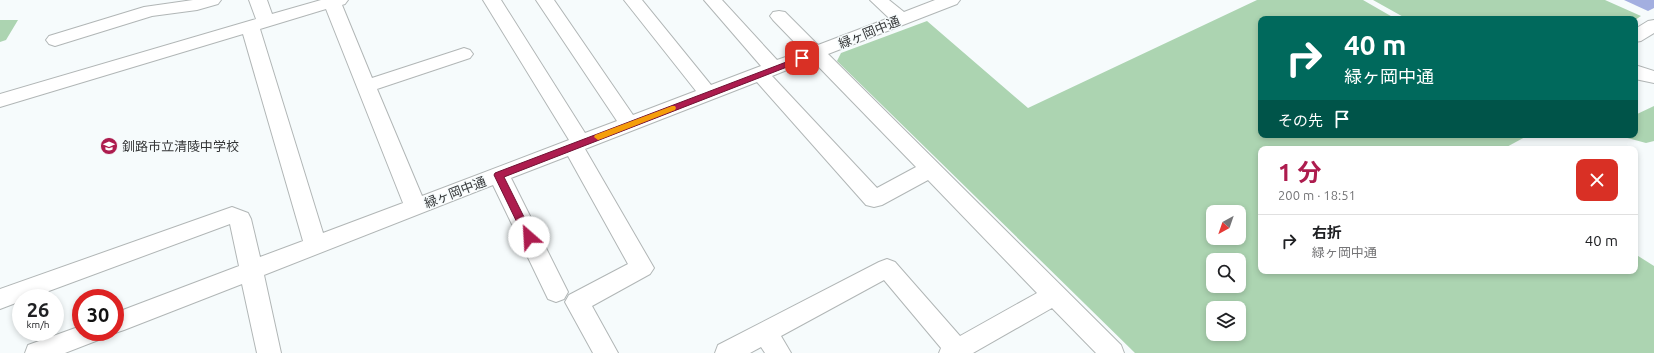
<!DOCTYPE html>
<html lang="ja">
<head>
<meta charset="utf-8">
<style>
	:root { --surface:#fff; --page:#f2f2f2; --text:#202124; --muted:#757577; --line:#e0e0e0; --accent:#ad1c4e }
	body { margin:0; font-family:Ubuntu,"Noto Sans JP",sans-serif; background:var(--page); color:var(--text); height:100vh; display:flex; flex-direction:column; font-size:15px; white-space:nowrap }
	* { box-sizing:border-box; margin:0 }
	p { font-size:13px; color:var(--muted) }
	.icon { flex:none; width:22px; height:22px; fill:none; stroke:currentColor; stroke-width:2; stroke-linecap:round; stroke-linejoin:round }
	.map { position:relative; flex:1; overflow:hidden }
	.panel { position:absolute; left:1258px; top:146px; width:380px; height:128px; display:flex; flex-direction:column; background:var(--surface); border-radius:8px; box-shadow:0 2px 6px #0003 }
	.panel>* { flex:none }
	.hud { position:absolute; left:1258px; top:16px; width:380px; height:122px; border-radius:8px; box-shadow:0 2px 6px #0003; background:#00695c; color:#fff; overflow:hidden }
	.needle { width:26px; rotate:220deg }
	.controls { position:absolute; left:1206px; top:205px; display:grid; gap:8px }
	.controls a { display:grid; place-items:center; width:40px; height:40px; border-radius:8px; background:var(--surface); box-shadow:0 2px 6px #0003; font-size:20px }
	.speed { position:absolute; left:12px; top:289px; display:flex; gap:8px; font-size:20px; font-weight:700; text-align:center }
	.speed>* { display:grid; place-content:center; width:52px; height:52px; border-radius:50%; background:var(--surface); box-shadow:0 2px 6px #0003; line-height:1 }
	.speed small { font-size:10px; font-weight:400 }
	.speed .limit { border:6px solid #d22; background:#fff; color:#111 }
	.pin { position:absolute; display:grid; place-items:center; width:34px; height:34px; color:#fff; margin:-17px; border-radius:8px; box-shadow:0 2px 6px #0006 }
	.me { position:absolute; width:44px; margin:-22px; rotate:334deg; stroke-linejoin:round; filter:drop-shadow(0 0 3px #0008) }
	.turn { display:flex; align-items:center; gap:14px; height:84px; padding:0 20px; font-size:18px }
	.turn .icon { width:52px; height:52px; stroke-width:2.5 }
	.turn b { display:block; font-size:28px; line-height:34px }
	.then { display:flex; align-items:center; height:38px; padding:0 20px; background:#0003; gap:8px; font-size:15px }
	.round { display:grid; place-items:center; flex:none; width:42px; height:42px; border-radius:8px; background:var(--page) }
	.overview { display:flex; align-items:center; justify-content:space-between; height:68px; padding:0 20px }
	h1 { font-size:24px; font-weight:700; line-height:30px; color:var(--accent) }
	ul { padding:0; list-style:none }
	li { display:flex; align-items:center; gap:12px; height:52px; padding:0 20px; border-top:1px solid var(--line) }
	li div { flex:1 }
	li b { display:block; font-size:15px }
	li em { font-style:normal }
	.map>svg:first-child { display:block }
</style>
</head>
<body>
<div class="map">
<svg width="1654" height="353" viewBox="0 0 1654 353">
	<rect width="100%" height="100%" fill="#f6fbfc"/>
	<path fill="#acd4b1" fill-rule="evenodd" d="M1257,0H1363L1396,19H1261V135H1529L1503,149H1261V271H1635V254L1654,266V353H1135L837,61L841,53L927,21L1028,108ZM1213,212H1239V238H1213ZM1213,260H1239V286H1213ZM1213,308H1239V334H1213Z
		M1373,0H1605L1641,16L1635,20V19H1407Z
		M0,20H18L6,40L0,42Z
		M1654,106V141L1646,143L1620,136L1635,135V115Z"/>
	<path fill="#a3afe0" d="M1624,0H1654V8L1648,11Z"/>
	<g fill="none" stroke-linecap="round" stroke-linejoin="round">
		<g stroke="#b1b6b6" stroke-width="2">
			<path id="minor" d="M193,0H221L218,4L197,10L152,16L55,46L49,44L46,40L49,36L144,7Z
				M249,0H267L272,14L321,0H348L345,4L342,5L372,78L458,50L464,48L470,50L473,54L470,58L377,89L422,196L569,140L483,0H501L585,133L617,121L536,0H554L633,115L696,91L624,0H642L711,85L761,66L704,0H722L777,60L803,51L773,20L770,16L773,12L779,11L785,12L818,45L889,18L870,0H889L904,12L935,0H960L957,4L828,54L1121,345L1124,353H1096L1052,308L973,353H939L941,348L884,280L781,336L791,353H765L761,347L750,353H715L718,345L879,262L887,259L895,262L960,336L1037,293L928,180L882,205L874,207L866,205L757,82L585,149L654,268L650,274L592,306L618,353H593L565,302L569,295L628,264L568,156L511,178L568,292L564,299L556,302L548,299L493,185L264,275L281,353H257L242,284L124,330L115,333L112,332H115V313L239,266L230,224L30,298H21V301L0,309V289L232,207L248,213L251,219L260,257L303,241L243,34L0,107V94L256,19ZM326,9L403,203L323,233L260,29ZM812,60L916,167L877,188L772,76Z
				M1654,20V33L1641,41L1635,42V29L1648,21Z
				M1635,65L1654,71V83L1635,79Z
				M81,326V332H104L101,339L65,353H25L28,345Z"/>
		</g>
		<use href="#minor" fill="#fff" fill-rule="evenodd"/>
	</g>
	<path fill="#ad1c4e" stroke="#701233" d="M802,56L806,58L805,60L504,177L534,237L532,239H525L494,175L495,173Z"/>
	<path fill="#f59e0b" d="M672,106H675L676,108L675,110L601,139L598,140L594,137L595,135Z"/>
	<defs>
		<g id="school-disc" transform="scale(0.9)"><circle r="9.5" fill="#ad1c4e" stroke="#f6fbfc"/><path d="M0-5L7-2L0 1L-7-2ZM-4 1L0 2.5L4 1V4Q0 6-4 4Z" fill="#fff"/></g>
	</defs>
	<g fill-rule="evenodd">
		<use href="#school-disc" x="109" y="146"/>
	</g>
	<g text-anchor="middle" dominant-baseline="central" stroke-width="3" stroke-linejoin="round" paint-order="stroke">
		<g font-size="13" fill="#333536" stroke="#f6fbfc">
			<text transform="translate(869 32) rotate(-22)">緑ヶ岡中通</text>
			<text transform="translate(455 192) rotate(-21)">緑ヶ岡中通</text>
		</g>
		<g font-size="13" fill="#333536" stroke="#f6fbfc" text-anchor="start">
			<text x="122" y="146">釧路市立清陵中学校</text>
		</g>
	</g>
</svg>
<div class="controls">
<a><svg class="needle" viewBox="-14 -14 28 28"><path d="M0-13l5 13h-10z" fill="#e53935"/><path d="M0 13l5-13h-10z" fill="#757577"/></svg></a>
<a><svg class="icon" aria-label="search" viewBox="0 0 24 24"><circle cx="10" cy="10" r="6"/><path d="M15 15l6 6"/></svg></a>
<a><svg class="icon" aria-label="layers" viewBox="0 0 24 24"><path d="M12 4l9 5-9 5-9-5zM3 14l9 5 9-5"/></svg></a>
</div>
<div class="speed"><div>26<small>km/h</small></div><div class="limit">30</div></div>
<div class="pin" style="left:802px;top:58px;background:#d93025"><svg class="icon" aria-label="arrive" viewBox="0 0 24 24"><path d="M6 21V4h12l-3 4 3 4H6"/></svg></div>
<svg class="me" style="left:529px;top:237px" viewBox="-20 -20 40 40"><circle r="19" fill="#fff"/><path d="M0-13L10 11 0 6-10 11z" fill="#ad1c4e"/></svg>
<div class="hud">
<div class="turn"><svg class="icon" aria-label="right" viewBox="0 0 24 24"><path d="M7 20v-9h11M14 6l5 5-5 5"/></svg><div><b>40 m</b>緑ヶ岡中通</div></div>
<div class="then">その先<svg class="icon" aria-label="arrive" viewBox="0 0 24 24"><path d="M6 21V4h12l-3 4 3 4H6"/></svg></div>
</div>
<section class="panel">
<div class="overview"><div><h1>1 分</h1><p>200 m · 18:51</p></div><a class="round" style="background:#d93025;color:#fff"><svg class="icon" aria-label="close" viewBox="0 0 24 24"><path d="M6 6l12 12M18 6L6 18"/></svg></a></div>
<ul>
<li><svg class="icon" aria-label="right" viewBox="0 0 24 24"><path d="M7 20v-9h11M14 6l5 5-5 5"/></svg><div><b>右折</b><p>緑ヶ岡中通</p></div><em>40 m</em></li>
</ul>
</section>
</div>
</body>
</html>
